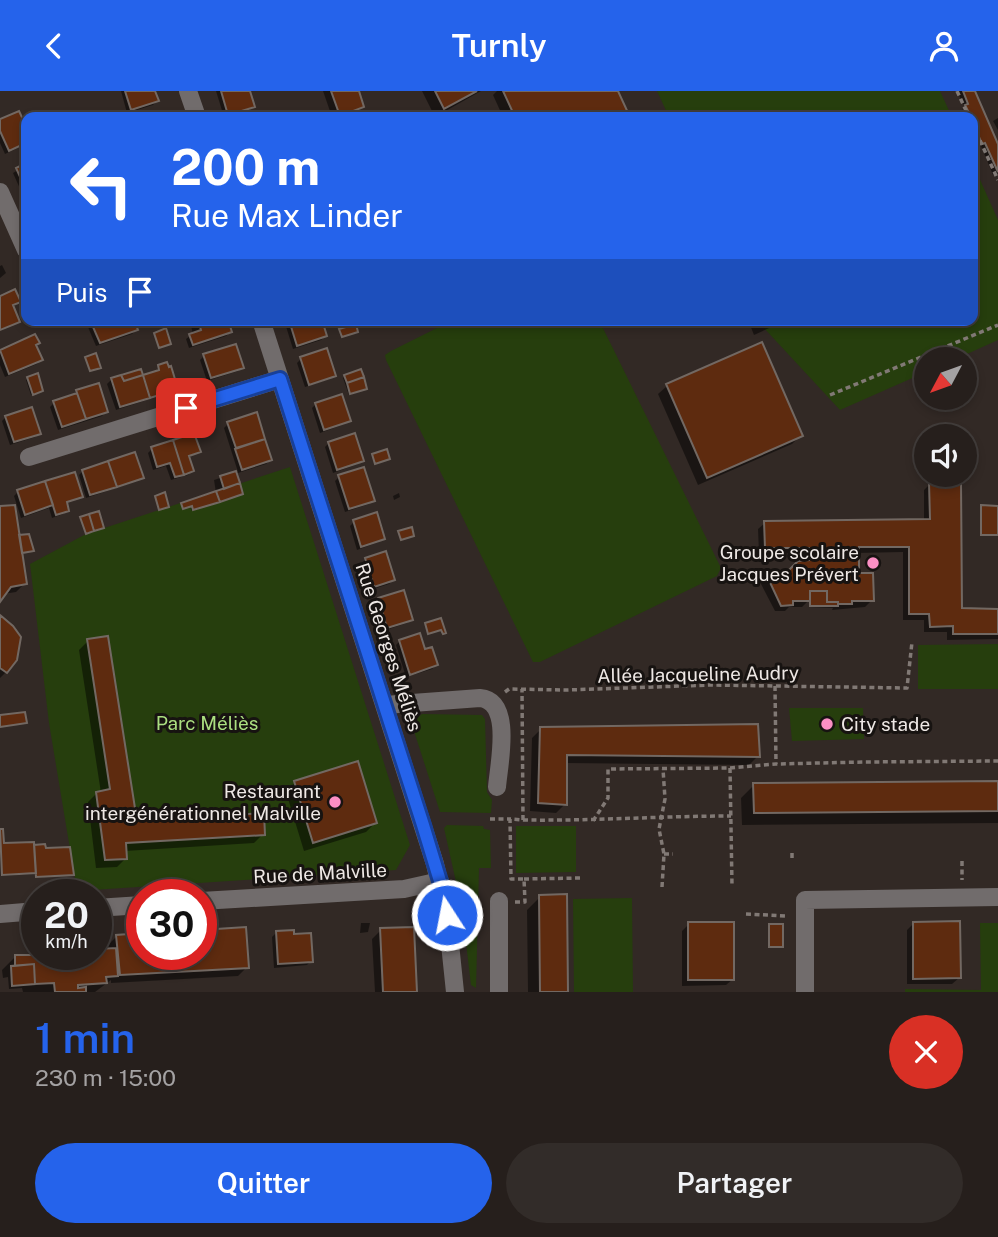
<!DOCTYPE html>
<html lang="fr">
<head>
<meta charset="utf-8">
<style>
	:root { --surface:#261f1c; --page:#322c29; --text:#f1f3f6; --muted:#a4a2a3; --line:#423d3b; --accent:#2563eb }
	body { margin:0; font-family:"Public Sans",sans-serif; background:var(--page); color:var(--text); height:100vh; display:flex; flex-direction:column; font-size:26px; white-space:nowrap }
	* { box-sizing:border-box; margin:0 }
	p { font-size:23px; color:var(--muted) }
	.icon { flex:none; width:38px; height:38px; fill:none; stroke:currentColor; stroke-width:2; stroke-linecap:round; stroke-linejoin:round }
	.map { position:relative; height:901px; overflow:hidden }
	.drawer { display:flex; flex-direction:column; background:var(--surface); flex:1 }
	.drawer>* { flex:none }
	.hud { position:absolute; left:21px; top:21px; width:957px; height:214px; border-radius:14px; box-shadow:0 4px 10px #0003,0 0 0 2px var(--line); background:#2563eb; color:#fff; overflow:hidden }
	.needle { width:46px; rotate:229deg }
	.controls { position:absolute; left:914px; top:256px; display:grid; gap:14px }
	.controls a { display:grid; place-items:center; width:63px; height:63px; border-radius:50%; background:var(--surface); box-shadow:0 4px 10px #0003,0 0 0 2px var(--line); font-size:35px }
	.speed { position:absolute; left:21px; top:788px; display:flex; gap:14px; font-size:35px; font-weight:700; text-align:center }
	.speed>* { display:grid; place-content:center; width:91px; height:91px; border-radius:50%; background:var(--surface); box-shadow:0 4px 10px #0003,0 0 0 2px var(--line); line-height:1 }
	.speed small { font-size:18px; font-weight:400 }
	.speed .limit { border:10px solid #d22; background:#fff; color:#111 }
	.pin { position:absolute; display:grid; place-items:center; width:60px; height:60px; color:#fff; margin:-30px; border-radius:14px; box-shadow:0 4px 10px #0006 }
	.me { position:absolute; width:77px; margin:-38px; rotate:349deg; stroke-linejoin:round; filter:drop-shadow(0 0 5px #0008) }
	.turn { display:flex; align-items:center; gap:24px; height:147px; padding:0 35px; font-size:32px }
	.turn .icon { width:91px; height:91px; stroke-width:2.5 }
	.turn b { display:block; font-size:49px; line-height:60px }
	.then { display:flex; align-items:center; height:66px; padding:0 35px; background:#0003; gap:14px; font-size:26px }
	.round { display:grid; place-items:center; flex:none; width:74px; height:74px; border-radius:37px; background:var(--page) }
	.head { display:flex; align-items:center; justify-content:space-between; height:119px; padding:0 35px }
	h1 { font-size:42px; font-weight:600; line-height:52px; color:var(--accent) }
	.cta { display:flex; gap:14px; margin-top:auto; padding:14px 35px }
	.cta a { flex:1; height:80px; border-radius:42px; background:var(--accent); color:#fff; font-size:28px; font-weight:600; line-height:80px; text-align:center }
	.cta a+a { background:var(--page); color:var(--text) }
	header { display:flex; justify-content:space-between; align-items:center; height:91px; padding:0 35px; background:var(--accent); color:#fff; font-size:32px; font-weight:600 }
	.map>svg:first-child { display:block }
</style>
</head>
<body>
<header><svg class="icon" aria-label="back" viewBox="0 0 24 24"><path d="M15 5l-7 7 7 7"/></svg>Turnly<svg class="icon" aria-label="person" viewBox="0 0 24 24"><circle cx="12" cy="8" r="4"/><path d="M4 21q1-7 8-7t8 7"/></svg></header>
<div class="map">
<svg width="998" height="901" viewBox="0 0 998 901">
	<rect width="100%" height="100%" fill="#322925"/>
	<path fill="#263e0d" d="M657,0H940L952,26H669Z
		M973,73L998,129V249L956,268H926V281L840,319L763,236L760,229H973Z
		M453,229H599L721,477L717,485L540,571H533L386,269L385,264L391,260Z
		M290,376L410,754L396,779L77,800L49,632L30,473L86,443Z
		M998,553V598H918V554Z
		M863,617L864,648L792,650L789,617Z
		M422,623L482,624L485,628L487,701L492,709L491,722L440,721L413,637L417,627Z
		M447,734L483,735L484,738L490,739L491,777H479L476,897L471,894L462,818L444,737Z
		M516,735H576V781L516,782Z
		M632,807L633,901H574L573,808Z
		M980,832H998V901H905V898L981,899Z"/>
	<path fill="#0007" d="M121,0H153L157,10L153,14L127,22Z
		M216,0H248L253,15L249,19L224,26Z
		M323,0H357L362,15L356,22L343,26H332Z
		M422,0H481L435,26Z
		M497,0H616L628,26H503L493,4Z
		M957,0H973L998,57V82L993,84L981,55L978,56L973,44V26H965L962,19L965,17Z
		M166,21L168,26H150Z
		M260,21L261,26H253L254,23Z
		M18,22L26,40V53L5,63L0,52V30Z
		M998,27V39L993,30Z
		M26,74V111L13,82Z
		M2,174L6,182L0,187V175Z
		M85,229H116L136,239L132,243L96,255Z
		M193,229H222L230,241L226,245L189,257L186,248L193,243L190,231Z
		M284,229H320L325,245L321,249L293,258Z
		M748,229H787L754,244Z
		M34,245L35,255L41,269L37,273L5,286L0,274V260Z
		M204,265L242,276L238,280L207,290L200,269Z
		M301,268L334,284L330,288L305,296L297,272Z
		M159,276L176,297L172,301L116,319L107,293L111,289L139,280L141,287L155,282Z
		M345,285L363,299L349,304L343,287Z
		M28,287L41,300L40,302L31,304L26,289Z
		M98,294L106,320L102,325L58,339L50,316L54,312Z
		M667,295L801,344L792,353L698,394L658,303Z
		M316,313L349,329L345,333L320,342L312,317Z
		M255,324L270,369L266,373L235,383L240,404L192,420L190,416L182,419V413L216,402L214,389L238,381L224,337L228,333Z
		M6,326L39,342L35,346L10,354L2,330Z
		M329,352L362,369L358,373L333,382L325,356Z
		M152,358L199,361L187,367L192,380L188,384L171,389L166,375L153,379L148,362Z
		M83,380L142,386L138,390L86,407L79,384Z
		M74,383L81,405L65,413L67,419L63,423L52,427L49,417L21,427L14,405L18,401Z
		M339,386L373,409L369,413L345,421L335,390Z
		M930,393L960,519L998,520V548L947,549V541H924V529H903V461L857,462L858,484L872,509L865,516L832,519L833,517L809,516V509L802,516H789L785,520H775L761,493L767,487H784L799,471H804L803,462L759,463L758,438L765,432L924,430V399Z
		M399,402L400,406L394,409L393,405Z
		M982,416H998V445H980Z
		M0,417L20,462L25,492L16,501L3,503L0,508Z
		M354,431L383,447L379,451L357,459L350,435Z
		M366,468L393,489L389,493L370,499L362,472Z
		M379,509L411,528L407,532L383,540L375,513Z
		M0,527L6,581L0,587Z
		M88,550L135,732L263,743L254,752L125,760L126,767L117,776L96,777L88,711L97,702H101L79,559Z
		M400,550L424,561L436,574L432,578L406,586L396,554Z
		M541,638L758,665L749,674L565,672V713L556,722L530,720L532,647Z
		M295,692L375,732L366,741L304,760L286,701Z
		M998,692V732L742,734L741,707L754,694Z
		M0,740L2,754L72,783L35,787V783L1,785Z
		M540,806L566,901H528L527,819Z
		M361,832H370L368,841L360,842Z
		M914,832L959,887L952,893H907V839Z
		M689,833L733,888L726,894L682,895V840Z
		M381,839L415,901H375L372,848Z
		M276,842L311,870L307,874L274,877L272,846Z
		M117,845L142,863H201L247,876L238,885L111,892V889L95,901H23L22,897L9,898L8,886L3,887L2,879L15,866L26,865L32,860L37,863H96V846L102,854L97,860L108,859V854Z"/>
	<path fill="#5e2b0f" stroke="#726862" stroke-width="2" d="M125,0H155L159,10L131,19Z
		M221,0H250L255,16L228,24Z
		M331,0H359L364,16L340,25Z
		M435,0H477L444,18Z
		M503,0H618L630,26H515Z
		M963,0H975L998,53V81L985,52L982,53L973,32V26H971L965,14L968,13Z
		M19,20L26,35V52L9,60L0,40V28Z
		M26,72V99L16,77Z
		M15,198L21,211L13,214L20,231L0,239V205Z
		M90,229H134L138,239L100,252Z
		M198,229H228L232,241L193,254L189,243L201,239Z
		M289,229H322L327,245L297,255Z
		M356,233L358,241L342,246L339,238Z
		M166,237L171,253L159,257L154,242Z
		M35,243L40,252L36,254L43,269L9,283L0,259Z
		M762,251L803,345L707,387L666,293Z
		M236,253L244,277L211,287L203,263Z
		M327,257L336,285L309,294L300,266Z
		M96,262L101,277L90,280L85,266Z
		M167,271L169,276L171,275L178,298L150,307L143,284L159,279L158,274Z
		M141,278L143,284L124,290L121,284Z
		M361,278L364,286L347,292L344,284Z
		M38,282L43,300L33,304L27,286Z
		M121,284L124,290L143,284L150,307L120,316L111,287Z
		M364,286L367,298L350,303L347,292Z
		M99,292L108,321L86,328L76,299Z
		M77,302L86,328L62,336L53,310Z
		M342,303L351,330L324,339L315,312Z
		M32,316L41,343L14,351L5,325Z
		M257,321L265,348L236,357L227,331Z
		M194,342L201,361L189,365L194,380L184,384L173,349Z
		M355,342L364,370L337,379L328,351Z
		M265,348L272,369L242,379L235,358Z
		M173,349L184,384L175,386L170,372L157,376L151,356Z
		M387,358L390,368L375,373L372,363Z
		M135,361L144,387L117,396L108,370Z
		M108,370L117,396L90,404L82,379Z
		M364,376L375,410L349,418L338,384Z
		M236,380L240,392L224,398L220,385Z
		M75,381L83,406L67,411L69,420L56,424L45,390Z
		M45,390L53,414L25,424L17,399Z
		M929,391H961L962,517L998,518V543H953V535L930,536L929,523H909V456H859V482H873L874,510H852V513H838V511H827V500H810V510H793V514L781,515L767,485H789V479L798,470L809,469V457H765L764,430L930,428Z
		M240,392L243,403L220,411L216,400Z
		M216,400L220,411L193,419L192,415L183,418L181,412Z
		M165,401L169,416L159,419L155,405Z
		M15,414L27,493L11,496L0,511V415Z
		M981,414L998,415V444H981Z
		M99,420L104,437L94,440L89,423Z
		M377,421L385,448L361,456L353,429Z
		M89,423L94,440L86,443L80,426Z
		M412,436L414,445L401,449L398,440Z
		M29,443L34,460L22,462L19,444Z
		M386,460L395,489L374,496L365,467Z
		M404,499L413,529L387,537L378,507Z
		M810,500H827V511H838V515H810Z
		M0,524L13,535L21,546L17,569L7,582L0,577Z
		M441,527L446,542L443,543L441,539L428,543L425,532Z
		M420,542L425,558L432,556L438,574L410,584L399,549Z
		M108,545L137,730L264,722L265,744L126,752L127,768L105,769L96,701L110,698L87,548Z
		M25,621L27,632L0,636V624Z
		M758,633L760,666L567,664V714L538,712L540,636Z
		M358,670L377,732L313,752L294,690Z
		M998,690V720L754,722L753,692Z
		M0,738H3L4,752L34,751L36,782L2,784Z
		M45,753L46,757L70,756L74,784L36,786L34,754Z
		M567,803L568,901H540L539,804Z
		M960,830L961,887L913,888V831Z
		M688,831H734V889H688Z
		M769,833H783V856H769Z
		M246,836L249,877L120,884L116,844L142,842V863H201V839Z
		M414,836L417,901H383L380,837Z
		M294,839V843L311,842L313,871L278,873L276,840Z
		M103,844L104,855H98V858L116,857L118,885L106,886L107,892L78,894V897L86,896V901H55L54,892L35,893L34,873L15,875V864H31V858H37V863H96V845Z
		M34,873L35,893L12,895L11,875Z"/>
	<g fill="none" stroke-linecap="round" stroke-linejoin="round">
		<path stroke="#817975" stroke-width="3.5" stroke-dasharray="5 3.5" stroke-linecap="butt" d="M957,0L969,26
			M973,34L998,89
			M830,304L998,234
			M775,595L776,673
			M505,601L509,598L567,599L711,594L907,597L912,551
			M730,677L732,795
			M490,728H510
			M523,729C592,730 662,725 731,725
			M593,730L608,707V678L730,677L776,673L863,671L998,670
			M792,762V770
			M664,763H673
			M962,770V789
			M524,788L580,787
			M662,796L664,763L659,738L665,708L663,678
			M515,811H525L524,788H511L510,728L523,729L522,598
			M746,823L787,825"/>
		<path stroke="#716c6c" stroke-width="18" d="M188,0L197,26
			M0,101L26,159
			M261,229L435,773L447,824L455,901
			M29,366L280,288
			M385,614L480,607C513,610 499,672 497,696
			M201,810L404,798L440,790
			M499,810V901
			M96,817L142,814
			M0,823L37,820
			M805,901V809L998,806"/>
	</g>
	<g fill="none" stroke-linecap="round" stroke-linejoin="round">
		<g stroke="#184099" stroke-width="18">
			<path id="route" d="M186,317L280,288L423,734L440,790L447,824"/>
		</g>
		<use href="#route" stroke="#2563eb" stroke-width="12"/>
	</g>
	<g fill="#fb8fc4" stroke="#171311" stroke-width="2.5">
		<circle cx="873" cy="472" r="7"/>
		<circle cx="827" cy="633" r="7"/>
		<circle cx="335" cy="711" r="7"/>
	</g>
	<g text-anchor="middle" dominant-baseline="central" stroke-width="6" stroke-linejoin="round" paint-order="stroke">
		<g font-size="19" fill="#eee8e5" stroke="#171311" text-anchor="end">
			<text x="859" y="461">Groupe scolaire<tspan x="859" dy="22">Jacques Prévert</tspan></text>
			<text x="841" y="633" text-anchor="start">City stade</text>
			<text x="321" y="700">Restaurant<tspan x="321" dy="22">intergénérationnel Malville</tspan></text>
		</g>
		<g font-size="19" fill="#eee8e5" stroke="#171311">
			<text transform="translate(389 556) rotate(72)">Rue Georges Méliès</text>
			<text transform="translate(698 583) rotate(-1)">Allée Jacqueline Audry</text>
			<text transform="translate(320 782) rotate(-3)">Rue de Malville</text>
		</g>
		<g font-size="19" fill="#abdf80" stroke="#171311">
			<text x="207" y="632">Parc Méliès</text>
		</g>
	</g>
</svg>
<div class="controls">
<a><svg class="needle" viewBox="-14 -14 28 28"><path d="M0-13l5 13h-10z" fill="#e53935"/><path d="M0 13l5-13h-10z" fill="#a4a2a3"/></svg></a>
<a><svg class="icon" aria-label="sound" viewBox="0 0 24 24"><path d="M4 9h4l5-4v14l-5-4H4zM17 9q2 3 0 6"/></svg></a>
</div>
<div class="speed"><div>20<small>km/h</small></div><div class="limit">30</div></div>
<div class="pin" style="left:186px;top:317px;background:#d93025"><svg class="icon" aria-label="arrive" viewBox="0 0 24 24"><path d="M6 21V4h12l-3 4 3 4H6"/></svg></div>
<svg class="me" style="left:447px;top:824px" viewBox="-20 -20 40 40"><circle r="17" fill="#2563eb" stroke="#fff" stroke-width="3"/><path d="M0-11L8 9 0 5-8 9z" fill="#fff"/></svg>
<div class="hud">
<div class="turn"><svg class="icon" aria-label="left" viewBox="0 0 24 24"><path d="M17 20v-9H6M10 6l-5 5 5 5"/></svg><div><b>200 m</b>Rue Max Linder</div></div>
<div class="then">Puis<svg class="icon" aria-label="arrive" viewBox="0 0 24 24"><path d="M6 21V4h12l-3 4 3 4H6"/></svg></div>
</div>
</div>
<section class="drawer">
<div class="head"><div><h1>1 min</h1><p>230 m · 15:00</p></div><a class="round" style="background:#d93025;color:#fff"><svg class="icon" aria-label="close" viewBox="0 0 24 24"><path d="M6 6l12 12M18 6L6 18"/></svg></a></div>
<div class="cta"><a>Quitter</a><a>Partager</a></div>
</section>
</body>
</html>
